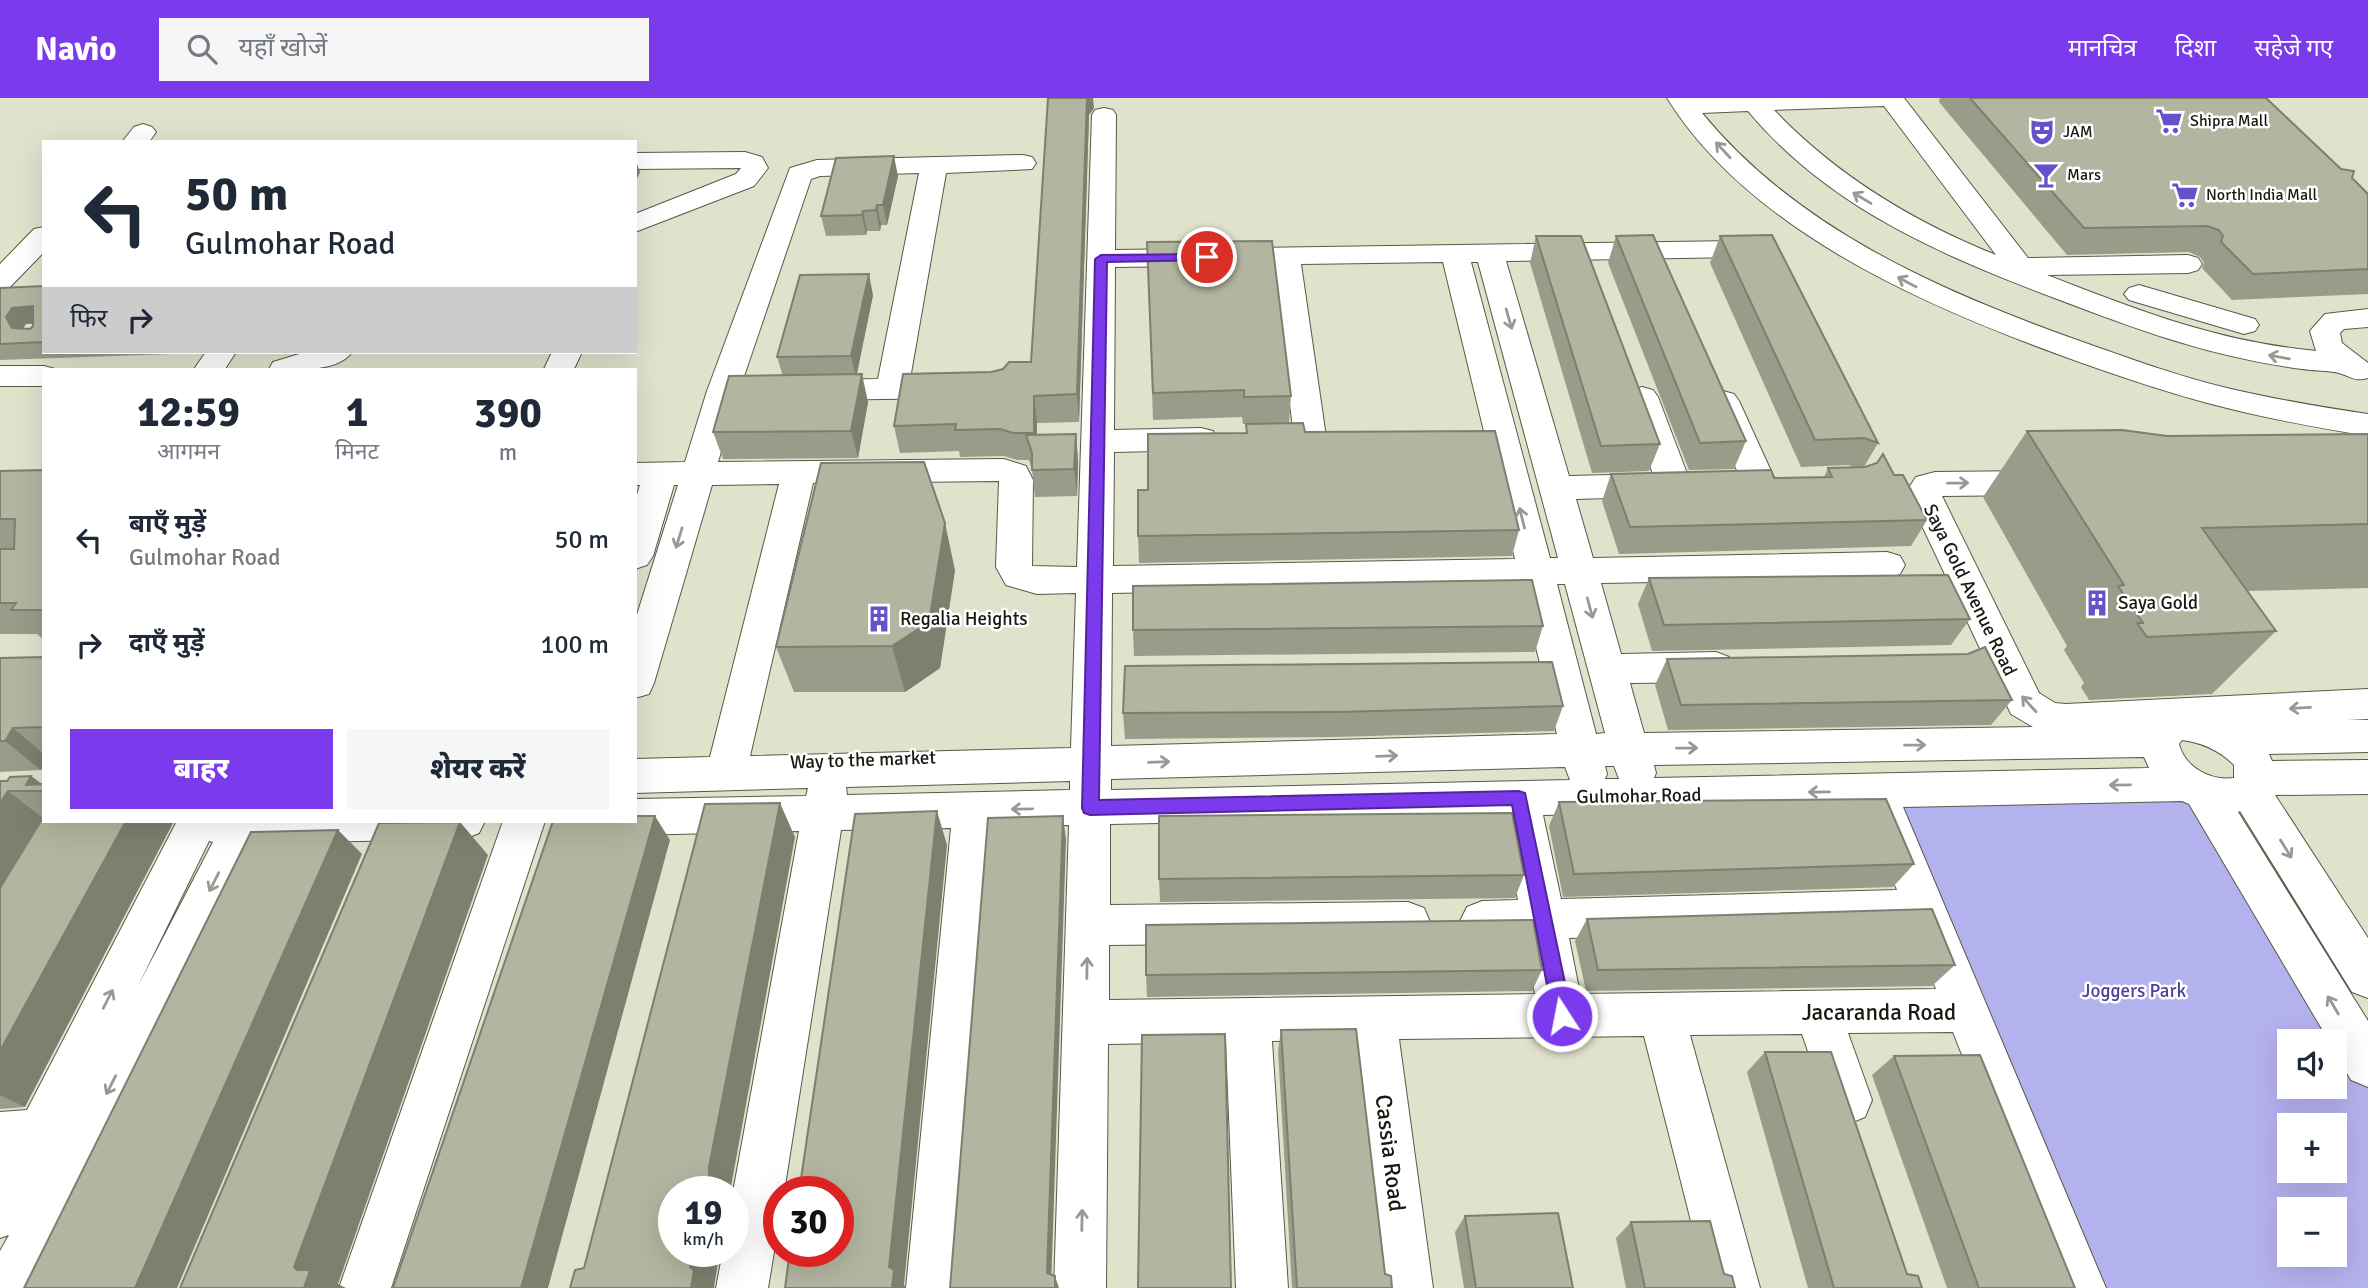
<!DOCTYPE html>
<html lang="hi">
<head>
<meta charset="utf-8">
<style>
	:root { --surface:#fff; --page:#f6f6f7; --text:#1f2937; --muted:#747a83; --accent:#7c3aed }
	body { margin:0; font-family:Signika,"Noto Sans Devanagari",sans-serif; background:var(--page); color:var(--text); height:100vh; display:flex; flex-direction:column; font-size:26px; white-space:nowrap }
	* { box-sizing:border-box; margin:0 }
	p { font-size:23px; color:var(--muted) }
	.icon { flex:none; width:38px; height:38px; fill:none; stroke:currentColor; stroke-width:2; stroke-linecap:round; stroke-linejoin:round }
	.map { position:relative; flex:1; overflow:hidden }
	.sheet { position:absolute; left:42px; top:270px; width:595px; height:455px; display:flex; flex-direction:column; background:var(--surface); border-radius:0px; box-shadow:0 7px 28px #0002 }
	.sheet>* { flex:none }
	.top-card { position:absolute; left:42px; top:42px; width:595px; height:214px; border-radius:0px; box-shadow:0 7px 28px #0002; background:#fff; color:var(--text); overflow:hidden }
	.controls { position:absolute; left:2277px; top:931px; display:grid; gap:14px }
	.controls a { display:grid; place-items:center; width:70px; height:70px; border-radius:0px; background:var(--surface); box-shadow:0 7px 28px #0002; font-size:35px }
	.speed { position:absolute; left:658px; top:1078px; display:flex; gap:14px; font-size:35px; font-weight:700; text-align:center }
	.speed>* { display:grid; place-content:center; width:91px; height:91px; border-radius:50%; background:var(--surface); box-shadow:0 7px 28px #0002; line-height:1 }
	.speed small { font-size:18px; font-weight:400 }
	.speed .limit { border:10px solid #d22; background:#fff; color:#111 }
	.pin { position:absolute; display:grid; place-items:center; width:60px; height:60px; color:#fff; margin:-30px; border:4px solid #fff; border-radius:50%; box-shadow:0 2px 7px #0007 }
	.me { position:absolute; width:77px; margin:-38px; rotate:349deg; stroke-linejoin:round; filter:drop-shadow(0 0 5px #0008) }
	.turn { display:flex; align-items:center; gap:24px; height:147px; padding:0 28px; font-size:32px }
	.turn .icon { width:91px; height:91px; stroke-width:2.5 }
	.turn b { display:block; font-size:49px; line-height:60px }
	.then { display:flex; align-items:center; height:66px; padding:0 28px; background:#0003; gap:14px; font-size:26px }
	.eta { display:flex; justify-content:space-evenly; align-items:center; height:119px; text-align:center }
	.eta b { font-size:42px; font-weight:800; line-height:49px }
	.cta { display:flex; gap:14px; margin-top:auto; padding:14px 28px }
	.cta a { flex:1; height:80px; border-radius:0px; background:var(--accent); color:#fff; font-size:28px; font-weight:800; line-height:80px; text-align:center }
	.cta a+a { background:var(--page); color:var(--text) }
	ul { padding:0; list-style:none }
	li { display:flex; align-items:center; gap:21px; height:105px; padding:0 28px }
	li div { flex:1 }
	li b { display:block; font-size:26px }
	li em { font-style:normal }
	header { display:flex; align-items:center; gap:42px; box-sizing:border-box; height:98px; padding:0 35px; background:var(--accent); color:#fff }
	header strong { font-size:33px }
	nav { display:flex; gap:38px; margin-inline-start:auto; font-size:24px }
	.search { width:490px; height:63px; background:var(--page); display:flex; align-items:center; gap:18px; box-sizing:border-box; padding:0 24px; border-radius:0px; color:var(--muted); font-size:26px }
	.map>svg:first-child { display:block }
</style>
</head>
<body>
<header>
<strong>Navio</strong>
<div class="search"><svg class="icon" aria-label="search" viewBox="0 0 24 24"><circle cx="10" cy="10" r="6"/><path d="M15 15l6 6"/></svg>यहाँ खोजें</div>
<nav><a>मानचित्र</a><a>दिशा</a><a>सहेजे गए</a></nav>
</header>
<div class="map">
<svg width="2368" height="1190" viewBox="0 0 2368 1190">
	<rect width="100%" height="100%" fill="#e0e2cc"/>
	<path fill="#b4b1ef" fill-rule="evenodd" d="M2203,693L2368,967V1190H2080L1880,699ZM2289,943H2334V989H2289ZM2289,1027H2334V1073H2289ZM2289,1111H2334V1157H2289Z"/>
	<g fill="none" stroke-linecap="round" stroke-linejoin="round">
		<g stroke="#585a47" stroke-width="2">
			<path id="minor" d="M1667,0H1904L2028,160L2188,157L2198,160L2202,166L2198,172L2188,175L2047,177C2140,213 2215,243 2316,253L2310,233L2325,216L2368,211V229L2344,231L2340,235L2342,245L2368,265V280C2354,284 2350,278 2339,275C2327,272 2314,273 2302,271C2212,259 2141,233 2057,201C1943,158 1829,110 1748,13L1702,15C1797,131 1942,194 2080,243C2128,260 2177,278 2227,290C2273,301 2321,309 2368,316V338C2321,330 2274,322 2227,310C2170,296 2115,277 2060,257C1920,206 1749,131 1667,0ZM1884,8L1996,157C1912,123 1837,78 1774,12Z
				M1104,10L1113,12L1116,17L1115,152L1738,143L1748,145L1752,151L1748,157L1738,159L1506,163L1569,378L1653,376L1626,299L1631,292L1642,289L1653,292L1658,299L1691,386L1686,394L1674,398L1576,401L1593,460L1887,454L1900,458L1905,467L1900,476L1887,480L1601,485L1621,556L1716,554L1729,559L1735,569L1729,579L1716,584L1630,585L1644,635L2033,629L2011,616L1906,394L1916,379L1935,374L2045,373L2057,377L2062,385L2057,393L2045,397L1942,398L2039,595L2055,605L2066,606L2368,591V621L2348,622H2368V654L2269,656L2272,663L2368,662V696L2275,697L2368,840V900L2352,894L2240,713L2238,714L2368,923V989L2351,982L2334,953V943H2329L2189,706L2182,703L1903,709L2106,1190H2054L1953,934L1848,935L1872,1002L1865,1019L1848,1026L1831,1019L1802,936L1690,937L1760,1190H1708L1644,938L1399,941L1433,1190H1381L1352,942L1272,943L1288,1190H1236L1226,944L1108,946L1106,1190H1054L1069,727L992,729L958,1190H906L951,730L841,732L784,1094H779V1124L768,1190H716L723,1153H733V1094L799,733L635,737L620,731L616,723H635V701L806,698L808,690L635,695V661L710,659L779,386L712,387L654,585L649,596L635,600V523L678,387H674L653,458L647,467L635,471V403L640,387H635V365L685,364L707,293L790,70L817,62L1023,57L1032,59L1036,65L1032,71L946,75L910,281L951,280L962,283L967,290L962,297L951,300L815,302L804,299L799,292L804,285L815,282L878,281L919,75L820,78L811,81L739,293L718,364L1004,361L1026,368L1033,382L1032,468L1077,469L1092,17L1095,12ZM1443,164L1515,461L1113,468L1114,354L1201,352L1213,349L1217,341L1213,333L1201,330L1114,332L1115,169L1273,167L1294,339L1299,347L1310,350L1321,347L1326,339L1301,166ZM1471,164H1478L1558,460H1550ZM999,383L996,469L1006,487L1037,496L1076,495L1071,650L750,658L813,385ZM1557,486H1565L1605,635L1596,636ZM1521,487L1557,636L1111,648L1112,495ZM2182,642C2203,645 2219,652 2234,667V680C2211,683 2185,670 2179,646ZM2144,659L2149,670L1654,680L1656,675L1654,667ZM1605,668H1614L1619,681H1605L1607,676ZM1565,669L1570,682L1111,692V681ZM1070,683V692L847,697L846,689ZM1875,710L1869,722L1897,792L1561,801L1543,717ZM1502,718L1518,802L1482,803L1467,809L1460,823L1467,837L1482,843L1525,841L1535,896L1109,902V847L1408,844L1424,838L1430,824L1424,810L1408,804L1110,807V726ZM1912,831L1936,891L1580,896L1569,840Z
				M143,26L152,29L156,34L149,44H122L134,29Z
				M745,54L762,59L768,70L754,88L635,134V116L736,76L741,70L635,71V55Z
				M44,129V154L10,189L0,192V166L34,131Z
				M2139,187L2255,221L2259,227L2255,233L2244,236L2129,202L2124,196L2129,190Z
				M206,254H236L225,271H194Z
				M306,254H352C338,275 291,272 269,271L273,264Z
				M552,254H580L581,256L574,271H544Z
				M0,268H44L55,271H44V288H0Z
				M1723,293L1734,296L1739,303L1776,384L1771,392L1759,396L1747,392L1742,384L1707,303L1712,296Z
				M177,723H485L479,735L464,741L255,745L37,1190H0V1153L9,1137L0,1140V1014L27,1012ZM209,743L213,744L137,890Z
				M503,723H545L391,1190H339Z"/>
		</g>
		<use href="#minor" fill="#fff" fill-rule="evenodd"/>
	</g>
	<path fill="#999c89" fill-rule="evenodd" d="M1048,0L1094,10L1089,17L1079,324L1037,325V337L1076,336L1078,364L1077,398L1035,399L1032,372L1029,362H1017L1004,358L960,359L959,353L900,355L894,328L991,274L1031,264Z
		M1940,0H2266L2368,96V196L2232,202L2202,170L2204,165L2200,159L2189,154L2067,157L1939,4Z
		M898,78L887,127H881L880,133H867L866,137L826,138L821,118Z
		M1536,138L1660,346L1649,373L1592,375L1530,165Z
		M1616,138L1746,343L1734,371L1689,372L1608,165Z
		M1720,138L1878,345L1864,369L1894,377L1927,422L1911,448L1619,456L1602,403L1611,376L1774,380L1824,379L1828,370H1855L1849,367L1801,369L1710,165Z
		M1147,144L1291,298L1289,325L1305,334L1519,432L1512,458L1139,465L1138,438L1148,392L1246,335V326H1243L1242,319L1153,322Z
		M44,188V254H201L200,255L0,262V190ZM26,226H33V228L30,231L23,230Z
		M873,197L857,276L868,304L858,360L723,361L713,334L783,278L777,259Z
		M249,254H281L251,256Z
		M2027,333L2167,338L2368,336V490L2247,493L2276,533L2212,596L2089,602L2081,589L2084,585L2064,552L2067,548L1983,399Z
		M44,372V542L37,536H0V373Z
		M955,472L940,570L905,594H794L776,549Z
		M1649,480L1970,521L1951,547L1652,553L1638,506Z
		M1543,528L1535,554L1134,558L1133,532Z
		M44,559V668L41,672L0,674V560Z
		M1667,561L2012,602L1991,627L1668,632L1655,587Z
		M1563,608L1554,633L1333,639L1125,641L1123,615Z
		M31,678L42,686H44V723L25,1009L0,1011V683H7Z
		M1559,704L1914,766L1893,789L1563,799L1549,728Z
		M1524,777L1515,800L1160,804L1159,781Z
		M1587,821L1955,867L1932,888L1586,893L1575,843Z
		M1542,872L1532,893L1147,899L1146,877Z
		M1281,932L1385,1176L1392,1190H1292L1278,953Z
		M1765,954L1907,1176L1922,1190H1808L1747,974Z
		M1894,958L2075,1190H1947L1872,977Z
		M1465,1118L1573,1190H1464L1455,1134Z
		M1631,1124L1724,1176L1735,1190H1626L1616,1140Z"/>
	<path fill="#7d7f6f" d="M1087,0H1093L1094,10L1089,17L1079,324L1077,296Z
		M894,58L898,78L887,127L883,107Z
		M635,61L640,74L635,85Z
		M877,107L881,127L880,133L876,112Z
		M863,113L867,133L866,137L862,117Z
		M869,176L873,197L856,279L851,258Z
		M33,208L44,224L26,226L20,235L26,246L12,230L6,219L12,210Z
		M862,276L868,304L858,360L851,333Z
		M1034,298L1037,325V362L1034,335Z
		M1076,336L1078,364L1077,398L1074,371Z
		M945,425L955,472L940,570L905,594L892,548Z
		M13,630L44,656V668L41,672L5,643Z
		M31,678L44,688L26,687Z
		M8,693L44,721L0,793V705Z
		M780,705L795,739L730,1094H709V1069Z
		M937,713L947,747L904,1187L906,1190H892L889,1169Z
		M655,718L670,742L548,1190H521Z
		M1063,718L1066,742L1051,1190L1047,1175Z
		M126,723H174L25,1009L0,997V953Z
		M460,724L488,757L338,1186L346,1190H304L294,1169Z
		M338,732L362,756L177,1190H135Z
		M693,1153H720L714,1189L715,1190H691L690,1169Z
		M1055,1178L1059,1190H1055Z"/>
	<path fill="#b2b59f" stroke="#7d7f6f" stroke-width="2" fill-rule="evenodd" d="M1048,0H1087L1077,296L1034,298V335H1013L1000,331L955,332L956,326L894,328L903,276L991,274L1003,271L1009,264H1031Z
		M1970,0H2266L2341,71L2354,73L2352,80L2368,96V171L2253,176L2221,144L2223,138L2219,132L2207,128L2084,130Z
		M894,58L883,107H877L876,112L863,113L862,117L821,118L836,60Z
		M1653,137L1746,343L1700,345L1616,138Z
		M1772,137L1878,345L1864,340L1815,342L1720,138Z
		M1536,138H1581L1660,346L1601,348Z
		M1272,143L1291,298L1244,299V292L1153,295L1147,144Z
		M869,176L851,258L777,259L800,177Z
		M44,188V244L0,246V190ZM33,208V228L30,231L12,230L6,219L12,210Z
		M862,276L851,333L713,334L729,278Z
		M1303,325L1305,334L1495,333L1519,432L1138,438V392H1148V336L1247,335L1246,326Z
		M2122,332L2167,338L2368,336V426L2202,430L2276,533L2147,539L2137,525H2143L2118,488L2124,487L2027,333Z
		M1076,336L1074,371L1032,372V355L1026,337Z
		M1883,356L1894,377H1903L1927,422L1630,429L1611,376L1771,372L1774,380L1832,379L1828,370L1865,369L1877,365Z
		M924,364L945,425L929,524L892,548L776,549L821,365Z
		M44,372V512H11L16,505H0V451H14L15,421H0V373Z
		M1948,477L1970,521L1664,527L1649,480Z
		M1532,482L1543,528L1133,532V488Z
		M1985,549L2012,602L1681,607L1667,561L1968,556Z
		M44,559V629L13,630L5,643H0V560Z
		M1552,564L1563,608L1337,614L1123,615L1125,568Z
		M31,678L26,687L44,686V693H8L0,705V683H7L10,679Z
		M1886,701L1914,766L1574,776L1559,704Z
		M780,705L709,1069V1094H674V1153H693L690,1169L694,1172L691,1190H570L575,1172L584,1170L705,706Z
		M937,713L889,1169L894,1172L892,1190H785L790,1153H838V1094H799L855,716Z
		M1512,715L1524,777L1159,781V718Z
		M44,718V723H126L0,953V790Z
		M635,718H655L521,1190H393L553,723H635Z
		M1063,718L1047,1175L1055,1178V1190H950L988,720Z
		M460,724L294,1169L297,1172H310L304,1190H180L379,725Z
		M338,732L135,1190H24L251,734Z
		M1932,811L1955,867L1598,872L1587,821Z
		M1533,822L1542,872L1146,877V827Z
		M1356,931L1385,1176L1391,1178L1392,1190H1297L1281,932Z
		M1225,936L1231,1190H1138L1142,937Z
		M1765,954H1831L1907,1176L1918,1178L1922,1190H1834Z
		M1980,957L2075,1190H1979L1894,958Z
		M1558,1115L1573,1190H1476L1465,1118Z
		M1710,1123L1724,1176L1732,1178L1735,1190H1645L1631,1124Z"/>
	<defs><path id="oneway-shaft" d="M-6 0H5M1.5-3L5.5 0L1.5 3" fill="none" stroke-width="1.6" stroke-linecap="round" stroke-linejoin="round" transform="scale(1.75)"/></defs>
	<g stroke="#989894">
		<use href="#oneway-shaft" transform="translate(1723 52) rotate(-133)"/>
		<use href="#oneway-shaft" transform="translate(1862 100) rotate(-149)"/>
		<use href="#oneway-shaft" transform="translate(1907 184) rotate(-152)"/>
		<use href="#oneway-shaft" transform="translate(1509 221) rotate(74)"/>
		<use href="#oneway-shaft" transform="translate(2279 259) rotate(-170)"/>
		<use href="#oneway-shaft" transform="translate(1958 385) rotate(-1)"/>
		<use href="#oneway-shaft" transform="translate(1522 420) rotate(-104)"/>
		<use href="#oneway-shaft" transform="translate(679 440) rotate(107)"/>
		<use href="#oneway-shaft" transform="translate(1590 510) rotate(75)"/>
		<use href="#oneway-shaft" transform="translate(2029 606) rotate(-132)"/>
		<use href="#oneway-shaft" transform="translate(2300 610) rotate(177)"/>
		<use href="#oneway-shaft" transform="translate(1915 647) rotate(-1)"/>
		<use href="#oneway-shaft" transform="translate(1687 650) rotate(-1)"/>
		<use href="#oneway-shaft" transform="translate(1387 658) rotate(-2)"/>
		<use href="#oneway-shaft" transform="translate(1159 664) rotate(-2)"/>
		<use href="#oneway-shaft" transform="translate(2120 687) rotate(179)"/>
		<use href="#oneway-shaft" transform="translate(1819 694) rotate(179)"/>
		<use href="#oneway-shaft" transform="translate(1022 711) rotate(179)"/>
		<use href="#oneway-shaft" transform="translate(2286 751) rotate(58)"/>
		<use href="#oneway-shaft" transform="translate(214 784) rotate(117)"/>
		<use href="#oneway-shaft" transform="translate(1087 870) rotate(-89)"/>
		<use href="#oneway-shaft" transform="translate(108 901) rotate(-63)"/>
		<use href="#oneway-shaft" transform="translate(2333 907) rotate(-121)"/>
		<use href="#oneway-shaft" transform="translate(111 987) rotate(117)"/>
		<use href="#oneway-shaft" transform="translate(1082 1122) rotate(-89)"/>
	</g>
	<path fill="#7c3aed" stroke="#51269a" stroke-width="2" d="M1207,156L1211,157V162L1107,164L1099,702L1519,693L1525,695L1572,918L1569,924L1562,926L1555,924L1553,918L1512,707L1090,717L1084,715L1082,710L1095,161L1101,157Z"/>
	<defs>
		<g id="supermarket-bare" transform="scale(2.1)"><path d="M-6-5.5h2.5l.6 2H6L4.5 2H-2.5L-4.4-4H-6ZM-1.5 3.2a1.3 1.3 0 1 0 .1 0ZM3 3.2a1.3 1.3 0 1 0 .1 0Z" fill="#6551ca" stroke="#fff" stroke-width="2.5" paint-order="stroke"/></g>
		<g id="theatre-bare" transform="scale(2.1)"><path d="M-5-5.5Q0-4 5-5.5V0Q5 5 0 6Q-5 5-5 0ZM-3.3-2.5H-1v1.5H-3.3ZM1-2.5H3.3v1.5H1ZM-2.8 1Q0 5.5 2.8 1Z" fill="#6551ca" stroke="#fff" stroke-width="2.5" paint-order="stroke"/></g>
		<g id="bar-bare" transform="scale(2.1)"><path d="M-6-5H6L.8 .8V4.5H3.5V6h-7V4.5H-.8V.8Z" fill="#6551ca" stroke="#fff" stroke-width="2.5" paint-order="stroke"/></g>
		<g id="building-bare" transform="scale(2.1)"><path d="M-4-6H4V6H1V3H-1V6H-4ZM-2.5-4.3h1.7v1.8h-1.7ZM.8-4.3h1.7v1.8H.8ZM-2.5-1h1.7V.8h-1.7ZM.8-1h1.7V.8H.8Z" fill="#6551ca" stroke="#fff" stroke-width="2.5" paint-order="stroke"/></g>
	</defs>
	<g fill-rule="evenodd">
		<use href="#supermarket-bare" x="2169" y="23"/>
		<use href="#theatre-bare" x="2042" y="34"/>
		<use href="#bar-bare" x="2046" y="77"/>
		<use href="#supermarket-bare" x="2185" y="97"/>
		<use href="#building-bare" x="2097" y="505"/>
		<use href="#building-bare" x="879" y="521"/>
	</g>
	<g text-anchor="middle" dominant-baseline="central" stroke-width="5" stroke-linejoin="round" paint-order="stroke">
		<g font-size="16" fill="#191912" stroke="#fff" text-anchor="start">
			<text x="2190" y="23">Shipra Mall</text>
			<text x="2063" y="34">JAM</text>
			<text x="2067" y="77">Mars</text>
			<text x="2206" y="97">North India Mall</text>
		</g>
		<g font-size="19" fill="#191912" stroke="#fff">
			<text transform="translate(1970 492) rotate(64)">Saya Gold Avenue Road</text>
			<text transform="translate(863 662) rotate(-2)">Way to the market</text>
			<text transform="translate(1639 698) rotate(-1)">Gulmohar Road</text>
		</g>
		<g font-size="19" fill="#191912" stroke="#fff" text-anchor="start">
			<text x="2118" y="505">Saya Gold</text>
			<text x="900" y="521">Regalia Heights</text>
		</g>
		<g font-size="19" fill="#4d3e99" stroke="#fff">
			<text x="2134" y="893">Joggers Park</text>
		</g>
		<g font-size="23" fill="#191912" stroke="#fff">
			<text x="1879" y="914">Jacaranda Road</text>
			<text transform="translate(1390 1055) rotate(83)">Cassia Road</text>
		</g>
	</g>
</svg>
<div class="controls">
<a><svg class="icon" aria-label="sound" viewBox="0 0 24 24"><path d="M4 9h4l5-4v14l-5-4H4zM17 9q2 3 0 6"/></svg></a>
<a>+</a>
<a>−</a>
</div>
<div class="speed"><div>19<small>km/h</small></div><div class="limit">30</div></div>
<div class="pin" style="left:1207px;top:159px;background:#d93025"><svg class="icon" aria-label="arrive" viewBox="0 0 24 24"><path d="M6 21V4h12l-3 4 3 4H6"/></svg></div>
<svg class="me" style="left:1562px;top:918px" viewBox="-20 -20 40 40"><circle r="17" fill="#7c3aed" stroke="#fff" stroke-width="3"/><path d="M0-11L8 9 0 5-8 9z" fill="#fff"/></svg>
<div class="top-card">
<div class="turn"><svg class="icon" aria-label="left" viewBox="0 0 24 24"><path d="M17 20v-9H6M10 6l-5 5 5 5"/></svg><div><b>50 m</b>Gulmohar Road</div></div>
<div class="then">फिर<svg class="icon" aria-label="right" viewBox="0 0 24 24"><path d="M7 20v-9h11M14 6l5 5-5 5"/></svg></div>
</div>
<section class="sheet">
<div class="eta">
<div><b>12:59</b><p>आगमन</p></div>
<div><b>1</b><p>मिनट</p></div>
<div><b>390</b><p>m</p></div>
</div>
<ul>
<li><svg class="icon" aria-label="left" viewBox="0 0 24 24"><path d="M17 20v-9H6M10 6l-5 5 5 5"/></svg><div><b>बाएँ मुड़ें</b><p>Gulmohar Road</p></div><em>50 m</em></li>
<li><svg class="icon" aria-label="right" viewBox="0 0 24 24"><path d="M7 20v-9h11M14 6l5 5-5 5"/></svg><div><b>दाएँ मुड़ें</b></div><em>100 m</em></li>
</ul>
<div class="cta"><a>बाहर</a><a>शेयर करें</a></div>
</section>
</div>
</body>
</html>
